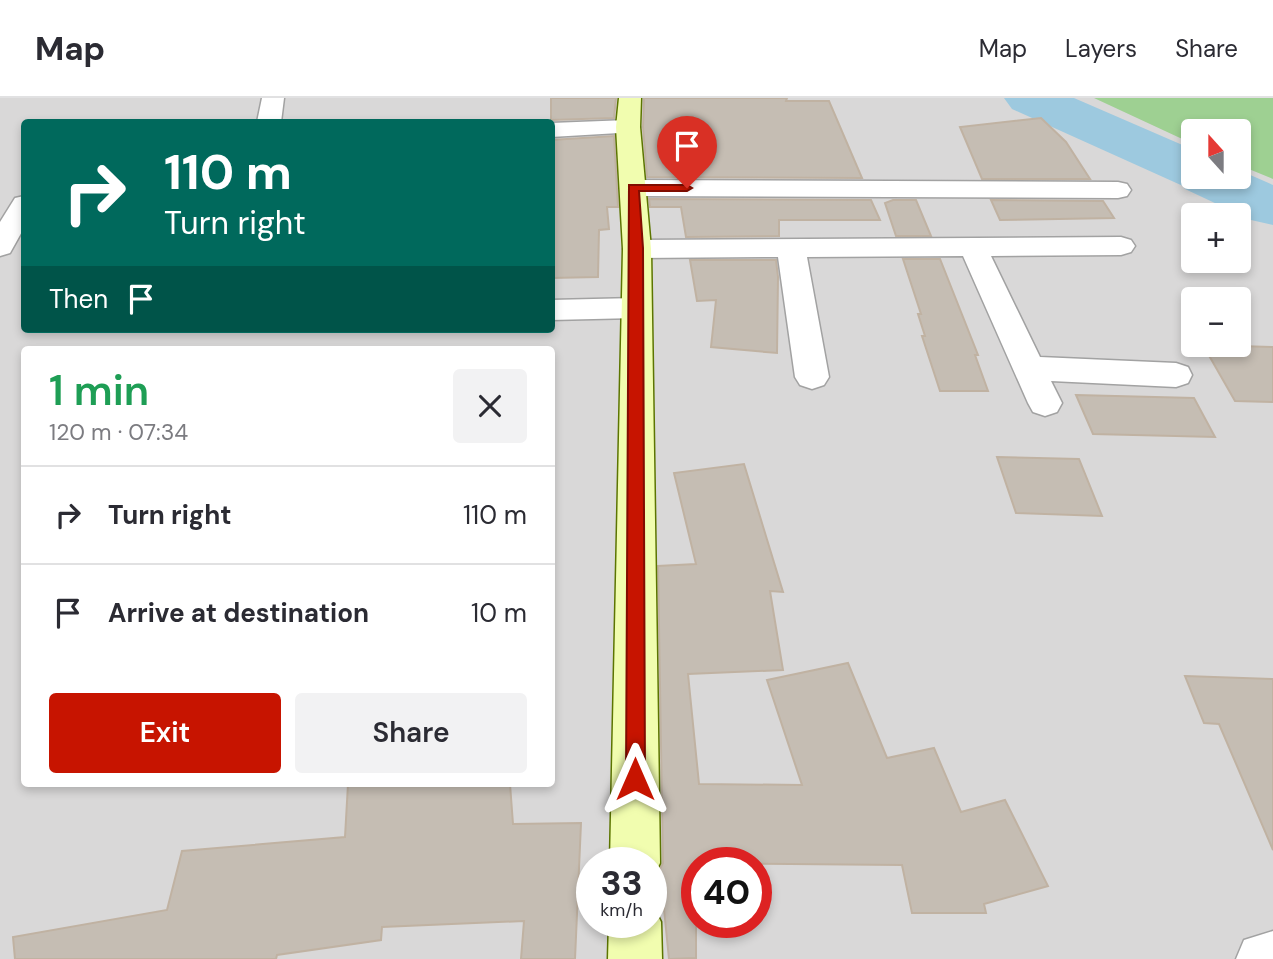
<!DOCTYPE html>
<html lang="en">
<head>
<meta charset="utf-8">
<style>
	:root { --surface:#fff; --page:#f2f2f3; --text:#2b2b33; --muted:#7c7c81; --line:#e1e1e2; --accent:#c71400 }
	body { margin:0; font-family:"DM Sans",sans-serif; background:var(--page); color:var(--text); height:100vh; display:flex; flex-direction:column; font-size:26px; white-space:nowrap }
	* { box-sizing:border-box; margin:0 }
	p { font-size:23px; color:var(--muted) }
	.icon { flex:none; width:38px; height:38px; fill:none; stroke:currentColor; stroke-width:2; stroke-linecap:round; stroke-linejoin:round }
	.map { position:relative; flex:1; overflow:hidden }
	.panel { position:absolute; left:21px; top:248px; width:534px; height:441px; display:flex; flex-direction:column; background:var(--surface); border-radius:7px; box-shadow:0 4px 10px #0003 }
	.panel>* { flex:none }
	.top-card { position:absolute; left:21px; top:21px; width:534px; height:214px; border-radius:7px; box-shadow:0 4px 10px #0003; background:#00695c; color:#fff; overflow:hidden }
	.needle { width:46px; rotate:339deg }
	.fabs { position:absolute; left:1181px; top:21px; display:grid; gap:14px }
	.fabs a { display:grid; place-items:center; width:70px; height:70px; border-radius:7px; background:var(--surface); box-shadow:0 4px 10px #0003; font-size:35px }
	.speed { position:absolute; left:576px; top:749px; display:flex; gap:14px; font-size:35px; font-weight:700; text-align:center }
	.speed>* { display:grid; place-content:center; width:91px; height:91px; border-radius:50%; background:var(--surface); box-shadow:0 4px 10px #0003; line-height:1 }
	.speed small { font-size:18px; font-weight:400 }
	.speed .limit { border:10px solid #d22; background:#fff; color:#111 }
	.pin { position:absolute; display:grid; place-items:center; width:60px; height:60px; color:#fff; margin:-72px -30px; border-radius:50% 50% 50% 0; rotate:-45deg; box-shadow:0 0 7px #0007 }
	.pin .icon { rotate:45deg }
	.me { position:absolute; width:77px; margin:-38px; rotate:0deg; stroke-linejoin:round; filter:drop-shadow(0 0 5px #0008) }
	.turn { display:flex; align-items:center; gap:24px; height:147px; padding:0 28px; font-size:32px }
	.turn .icon { width:91px; height:91px; stroke-width:2.5 }
	.turn b { display:block; font-size:49px; line-height:60px }
	.then { display:flex; align-items:center; height:66px; padding:0 28px; background:#0003; gap:14px; font-size:26px }
	.round { display:grid; place-items:center; flex:none; width:74px; height:74px; border-radius:7px; background:var(--page) }
	.headline { display:flex; align-items:center; justify-content:space-between; height:119px; padding:0 28px }
	h1 { font-size:42px; font-weight:600; line-height:52px; color:#1e9e55 }
	.button { display:flex; gap:14px; margin-top:auto; padding:14px 28px }
	.button a { flex:1; height:80px; border-radius:7px; background:var(--accent); color:#fff; font-size:28px; font-weight:600; line-height:80px; text-align:center }
	.button a+a { background:var(--page); color:var(--text) }
	ul { padding:0; list-style:none }
	li { display:flex; align-items:center; gap:21px; height:98px; padding:0 28px; border-top:2px solid var(--line) }
	li div { flex:1 }
	li b { display:block; font-size:26px }
	li em { font-style:normal }
	header { display:flex; align-items:center; gap:42px; box-sizing:border-box; height:98px; padding:0 35px; background:var(--surface); border-bottom:2px solid var(--line) }
	header strong { font-size:33px }
	nav { display:flex; gap:38px; margin-inline-start:auto; font-size:24px }
	.map>svg:first-child { display:block }
</style>
</head>
<body>
<header>
<strong>Map</strong>
<nav><a>Map</a><a>Layers</a><a>Share</a></nav>
</header>
<div class="map">
<svg width="1273" height="861" viewBox="0 0 1273 861">
	<rect width="100%" height="100%" fill="#eeeae0"/>
	<path fill="#d9d8d8" fill-rule="evenodd" d="M0,0H1273V861H0ZM24,24H551V231H24ZM1194,33H1239V79H1194ZM1194,117H1239V163H1194ZM1194,201H1239V247H1194ZM24,252H551V686H24ZM592,765H651V824H592ZM696,765H756V824H696Z"/>
	<path fill="#9ed092" d="M1094,0H1273V81L1239,67V33H1194L1193,46Z"/>
	<g fill="none" stroke-linecap="round" stroke-linejoin="round">
		<path fill="#9dc9df" fill-rule="evenodd" d="M1004,0H1074L1194,52V79H1239V72L1273,87V127L1251,122L1185,91L1183,88L1012,11Z"/>
	</g>
	<path fill="#c5bdb3" stroke="#c0b2a2" stroke-width="2" d="M551,0H616L614,20L551,22Z
		M644,0H787L786,3H829L862,80L647,79L643,29Z
		M1041,20L1066,44L1090,81H982L960,29Z
		M614,38L618,109H607L609,131L599,132L598,179L551,180V42Z
		M649,101L871,102L880,122H779V138L686,139L681,109H650Z
		M893,102H916L931,138H896L885,105Z
		M991,102L1103,103L1114,120L1000,122Z
		M903,161H940L978,257H975L988,293H940L922,238H925L918,216H921Z
		M690,162H776L778,179L777,255L711,249L716,202L697,203Z
		M1203,247L1273,249V304L1235,303Z
		M1076,297L1194,300L1215,339L1093,336Z
		M997,359L1079,361L1102,418L1016,415Z
		M744,366L783,494L770,493L783,572L688,576L699,686L802,687L767,582L848,565L887,660L934,650L961,714L1005,702L1048,788L984,806L986,815H912L902,767L696,765V860L669,861L660,771L663,765L658,468L696,466L674,375Z
		M1185,578L1273,581V752L1219,626L1204,625Z
		M348,686H510L513,726L581,725L575,861H521L524,823L382,829L381,842L277,857L276,861H15L13,839L167,812L182,753L345,739Z"/>
	<g fill="none" stroke-linecap="round" stroke-linejoin="round">
		<g stroke="#a2a2a2" stroke-width="3">
			<path id="street" d="M262,0H284L281,24H257Z
				M628,22L636,24L640,29L636,34L551,39V25Z
				M633,82L1118,84L1127,86L1131,92L1127,98L1118,100L633,98L624,96L620,90L624,84Z
				M24,98V130L10,155L0,158V124L15,100Z
				M1121,139L1131,142L1135,148L1131,154L1121,157L991,158L1040,259L1176,265L1188,269L1192,277L1188,285L1176,289L1051,283L1062,305L1057,314L1045,318L1033,314L1028,305L963,158L807,159L829,279L824,287L812,291L800,287L795,279L778,159L637,160L627,157L623,151L627,145L637,142Z
				M636,200L647,203L651,210L647,217L636,220L551,222V202Z
				M1273,833V861H1236L1244,842Z"/>
		</g>
		<g stroke="#5c7500" stroke-width="3">
			<path id="secondary" d="M619,0H641L640,29L651,151L660,765L651,784V765H610L623,151L616,29Z
				M651,804L661,824L662,861H608L609,824H651Z"/>
		</g>
		<use href="#street" fill="#fff" fill-rule="evenodd"/>
		<use href="#secondary" fill="#f1fdaf" fill-rule="evenodd"/>
	</g>
	<path fill="#c71400" stroke="#810d00" stroke-width="2" d="M629,87H687L692,90L687,93H639L643,150L645,681L642,688L635,691L628,688L626,681Z"/>
</svg>
<div class="fabs">
<a><svg class="needle" viewBox="-14 -14 28 28"><path d="M0-13l5 13h-10z" fill="#e53935"/><path d="M0 13l5-13h-10z" fill="#7c7c81"/></svg></a>
<a>+</a>
<a>−</a>
</div>
<div class="speed"><div>33<small>km/h</small></div><div class="limit">40</div></div>
<div class="pin" style="left:687px;top:90px;background:#d93025"><svg class="icon" aria-label="arrive" viewBox="0 0 24 24"><path d="M6 21V4h12l-3 4 3 4H6"/></svg></div>
<svg class="me" style="left:635px;top:681px" viewBox="-20 -20 40 40"><path d="M0-17L14 15 0 8-14 15z" fill="#c71400" stroke="#fff" stroke-width="4"/></svg>
<div class="top-card">
<div class="turn"><svg class="icon" aria-label="right" viewBox="0 0 24 24"><path d="M7 20v-9h11M14 6l5 5-5 5"/></svg><div><b>110 m</b>Turn right</div></div>
<div class="then">Then<svg class="icon" aria-label="arrive" viewBox="0 0 24 24"><path d="M6 21V4h12l-3 4 3 4H6"/></svg></div>
</div>
<section class="panel">
<div class="headline"><div><h1>1 min</h1><p>120 m · 07:34</p></div><a class="round"><svg class="icon" aria-label="close" viewBox="0 0 24 24"><path d="M6 6l12 12M18 6L6 18"/></svg></a></div>
<ul>
<li><svg class="icon" aria-label="right" viewBox="0 0 24 24"><path d="M7 20v-9h11M14 6l5 5-5 5"/></svg><div><b>Turn right</b></div><em>110 m</em></li>
<li><svg class="icon" aria-label="arrive" viewBox="0 0 24 24"><path d="M6 21V4h12l-3 4 3 4H6"/></svg><div><b>Arrive at destination</b></div><em>10 m</em></li>
</ul>
<div class="button"><a>Exit</a><a>Share</a></div>
</section>
</div>
</body>
</html>
